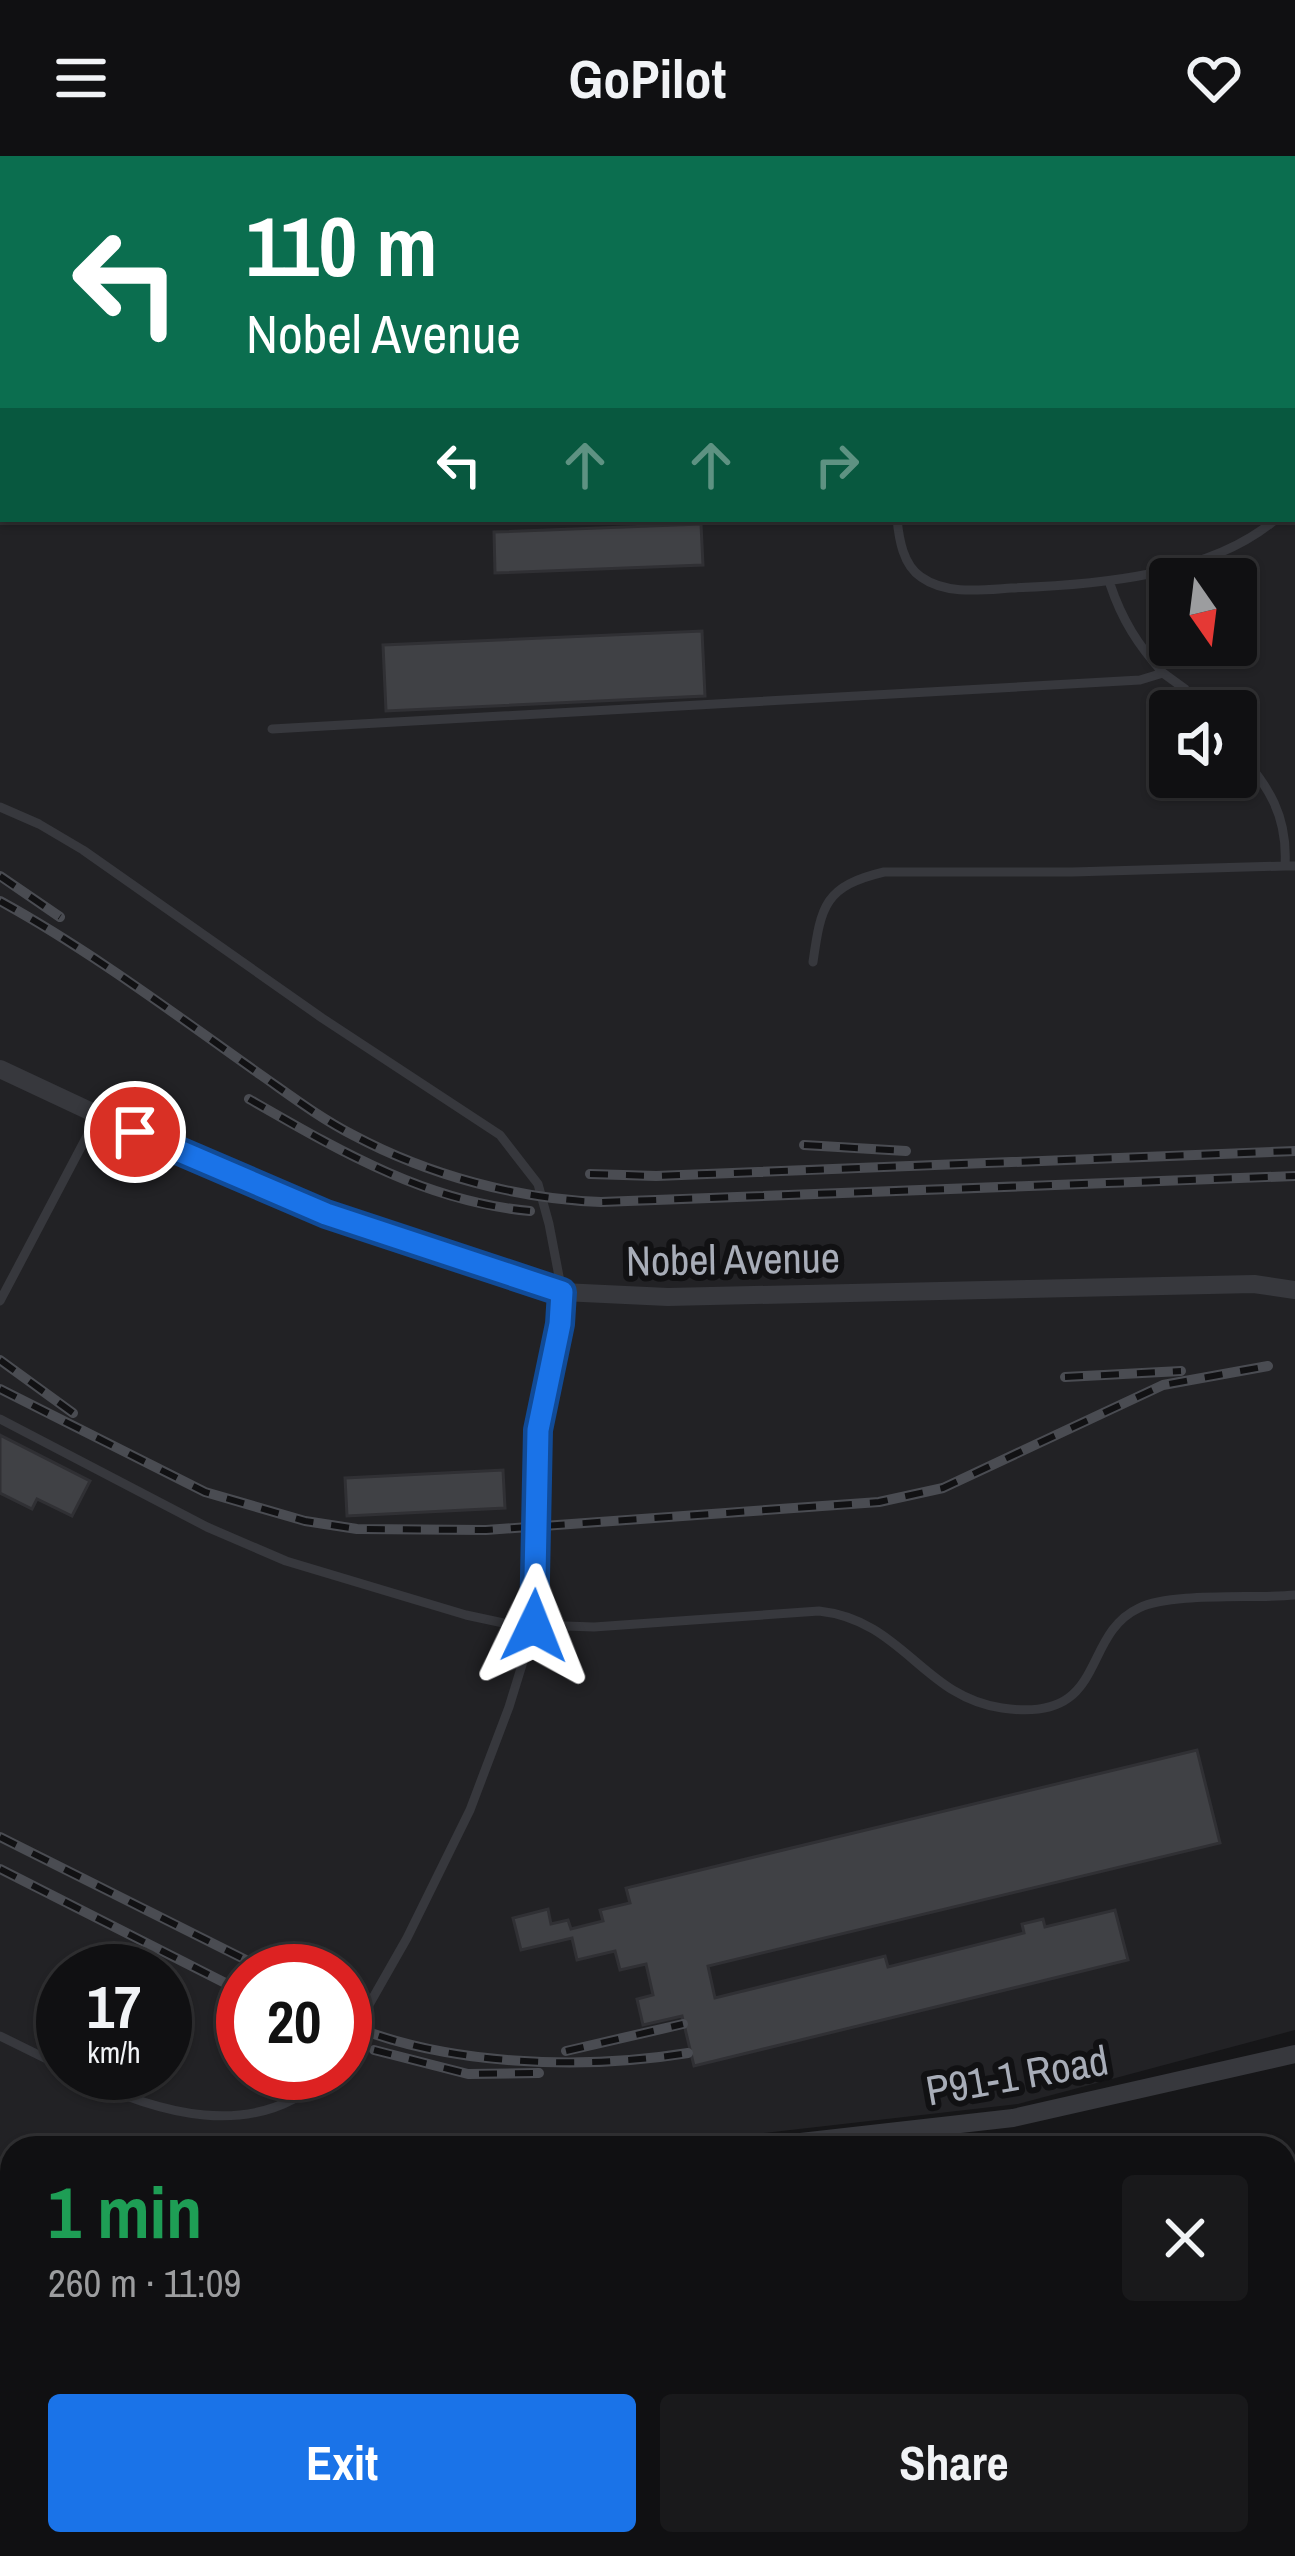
<!DOCTYPE html>
<html lang="en">
<head>
<meta charset="utf-8">
<style>
	:root { --surface:#101012; --page:#19191b; --text:#f1f3f6; --muted:#9c9d9f; --line:#303032; --accent:#1a73e8 }
	body { margin:0; font-family:"Archivo Narrow",sans-serif; background:var(--page); color:var(--text); height:100vh; display:flex; flex-direction:column; font-size:45px; white-space:nowrap }
	* { box-sizing:border-box; margin:0 }
	p { font-size:39px; color:var(--muted) }
	.icon { flex:none; width:66px; height:66px; fill:none; stroke:currentColor; stroke-width:2; stroke-linecap:round; stroke-linejoin:round }
	.map { position:relative; flex:1; overflow:hidden }
	.sheet { position:absolute; left:0px; top:1980px; width:1296px; height:420px; display:flex; flex-direction:column; background:var(--surface); border-radius:36px 36px 0 0; box-shadow:0 3px 9px #0004,0 0 0 3px var(--line) }
	.sheet>* { flex:none }
	.top-card { position:absolute; left:0px; top:0px; width:1296px; height:366px; box-shadow:0 3px 9px #0004,0 0 0 3px var(--line); background:#0b6e4f; color:#fff; overflow:hidden }
	.needle { width:78px; rotate:166deg }
	.tools { position:absolute; left:1149px; top:402px; display:grid; gap:24px }
	.tools a { display:grid; place-items:center; width:108px; height:108px; border-radius:12px; background:var(--surface); box-shadow:0 3px 9px #0004,0 0 0 3px var(--line); font-size:60px }
	.speed { position:absolute; left:36px; top:1788px; display:flex; gap:24px; font-size:60px; font-weight:700; text-align:center }
	.speed>* { display:grid; place-content:center; width:156px; height:156px; border-radius:50%; background:var(--surface); box-shadow:0 3px 9px #0004,0 0 0 3px var(--line); line-height:1 }
	.speed small { font-size:30px; font-weight:400 }
	.speed .limit { border:18px solid #d22; background:#fff; color:#111 }
	.pin { position:absolute; display:grid; place-items:center; width:102px; height:102px; color:#fff; margin:-51px; border:6px solid #fff; border-radius:50%; box-shadow:0 3px 12px #0007 }
	.me { position:absolute; width:132px; margin:-66px; rotate:2deg; stroke-linejoin:round; filter:drop-shadow(0 0 9px #0008) }
	.turn { display:flex; align-items:center; gap:42px; height:252px; padding:0 48px; font-size:54px }
	.turn .icon { width:156px; height:156px; stroke-width:2.5 }
	.turn b { display:block; font-size:84px; line-height:102px }
	.lanes { display:flex; align-items:center; height:114px; padding:0 48px; background:#0003; justify-content:center; gap:60px; direction:ltr }
	.lanes .off { opacity:.35 }
	.round { display:grid; place-items:center; flex:none; width:126px; height:126px; border-radius:12px; background:var(--page) }
	.headline { display:flex; align-items:center; justify-content:space-between; height:204px; padding:0 48px }
	h1 { font-size:72px; font-weight:700; line-height:90px; color:#1e9e55 }
	.button { display:flex; gap:24px; margin-top:auto; padding:24px 48px }
	.button a { flex:1; height:138px; border-radius:12px; background:var(--accent); color:#fff; font-size:48px; font-weight:700; line-height:138px; text-align:center }
	.button a+a { background:var(--page); color:var(--text) }
	header { display:flex; justify-content:space-between; align-items:center; height:156px; padding:0 48px; background:var(--surface); font-size:54px; font-weight:700 }
	.map>svg:first-child { display:block }
</style>
</head>
<body>
<header><svg class="icon" aria-label="menu" viewBox="0 0 24 24"><path d="M4 6h16M4 12h16M4 18h16"/></svg>GoPilot<svg class="icon" aria-label="heart" viewBox="0 0 24 24"><path d="M12 20l-8-8c-3-5 5-10 8-4 3-6 11-1 8 4z"/></svg></header>
<div class="map">
<svg width="1295" height="2400" viewBox="0 0 1295 2400">
	<rect width="100%" height="100%" fill="#161618"/>
	<path fill="#222225" fill-rule="evenodd" d="M0,0L806,3H3V363H1293L1295,328V1874L1018,1948L676,1987L530,1992H12V2009H0ZM1170,423H1236V489H1170ZM1170,555H1236V621H1170ZM63,1815H165V1917H63ZM243,1815H345V1917H243Z
		M0,2047H12V2388H293L292,2400H0Z"/>
	<path fill="#404145" stroke="#303034" stroke-width="3" d="M701,368L703,409L495,417L494,376Z
		M702,475L705,540L386,555L383,489Z
		M0,1279L90,1325L72,1360L37,1343L32,1353L0,1337Z
		M503,1314L505,1352L347,1360L345,1322Z
		M1197,1594L1220,1687L708,1810L715,1842L885,1800L888,1811L1024,1777L1022,1768L1043,1763L1045,1771L1115,1754L1128,1804L694,1910L682,1860L643,1869L637,1843L653,1839L646,1808L620,1814L615,1795L577,1804L572,1782L521,1794L513,1762L548,1753L551,1768L568,1764L571,1773L603,1765L600,1754L630,1747L626,1732Z"/>
	<g fill="none" stroke-linecap="round" stroke-linejoin="round">
		<path stroke="#37383d" stroke-width="9" d="M377,0L378,3
			M1293,349L1295,347
			M897,363C899,383 903,409 921,421C946,439 982,434 1011,432C1095,429 1210,420 1276,363
			M1110,428C1122,464 1138,489 1163,517
			M272,573L1140,524L1163,517L1185,533L1203,555
			M1236,593C1269,630 1288,660 1285,710H1295
			M0,651L39,668L83,694L322,862L500,979L538,1028L549,1068L562,1136L560,1168L538,1274L534,1470L509,1551L470,1654L407,1782L345,1891
			M813,806C821,749 825,730 884,716H1072L1285,710
			M0,1145L98,959
			M0,1263L207,1371L286,1405L466,1459L508,1468L594,1471L819,1455C903,1464 923,1541 1002,1552C1109,1568 1079,1480 1139,1452C1173,1436 1254,1443 1295,1439
			M0,1880L63,1911
			M74,1917C154,1957 257,1989 328,1917
			M1284,2188L1295,2183
			M38,2400L44,2388
			M931,2400L937,2388"/>
		<path stroke="#37383d" stroke-width="18" d="M0,913L207,1010L326,1058L562,1136L668,1141L1254,1128L1295,1134
			M748,1992L1013,1962L1295,1898
			M0,2020H12
			M0,2297L12,2292"/>
		<g stroke="#4a4c52" stroke-width="10">
			<path id="rail" d="M0,720L60,761
				M0,745C91,795 176,859 261,919C291,940 320,962 353,979C428,1019 517,1043 601,1046L1295,1020
				M249,943C338,994 426,1046 530,1055
				M804,989L906,995
				M590,1018L656,1020L1295,995
				M0,1204L73,1257
				M1065,1221L1181,1215
				M0,1233L205,1336L305,1365L357,1373L486,1374L879,1346L943,1332L1163,1229L1268,1210
				M0,1681L268,1815
				M0,1713L243,1836
				M345,1867C445,1910 583,1914 688,1897
				M374,1894L468,1918L539,1917
				M566,1895L683,1868"/>
		</g>
		<use href="#rail" stroke="#111113" stroke-width="6" stroke-dasharray="18" stroke-linecap="butt"/>
	</g>
	<g fill="none" stroke-linecap="round" stroke-linejoin="round">
		<g stroke="#114b97" stroke-width="30">
			<path id="route" d="M135,976L326,1058L562,1136L560,1168L538,1274L534,1470"/>
		</g>
		<use href="#route" stroke="#1a73e8" stroke-width="21"/>
	</g>
	<g text-anchor="middle" dominant-baseline="central" stroke-width="12" stroke-linejoin="round" paint-order="stroke">
		<g font-size="42" fill="#a8adb8" stroke="#111113">
			<text transform="translate(733 1103) rotate(-1)">Nobel Avenue</text>
			<text transform="translate(1017 1919) rotate(-10)">P91-1 Road</text>
		</g>
	</g>
</svg>
<div class="tools">
<a><svg class="needle" viewBox="-14 -14 28 28"><path d="M0-13l5 13h-10z" fill="#e53935"/><path d="M0 13l5-13h-10z" fill="#9c9d9f"/></svg></a>
<a><svg class="icon" aria-label="sound" viewBox="0 0 24 24"><path d="M4 9h4l5-4v14l-5-4H4zM17 9q2 3 0 6"/></svg></a>
</div>
<div class="speed"><div>17<small>km/h</small></div><div class="limit">20</div></div>
<div class="pin" style="left:135px;top:976px;background:#d93025"><svg class="icon" aria-label="arrive" viewBox="0 0 24 24"><path d="M6 21V4h12l-3 4 3 4H6"/></svg></div>
<svg class="me" style="left:534px;top:1470px" viewBox="-20 -20 40 40"><path d="M0-17L14 15 0 8-14 15z" fill="#1a73e8" stroke="#fff" stroke-width="4"/></svg>
<div class="top-card">
<div class="turn"><svg class="icon" aria-label="left" viewBox="0 0 24 24"><path d="M17 20v-9H6M10 6l-5 5 5 5"/></svg><div><b>110 m</b>Nobel Avenue</div></div>
<div class="lanes"><svg class="icon" aria-label="left" viewBox="0 0 24 24"><path d="M17 20v-9H6M10 6l-5 5 5 5"/></svg><svg class="icon off" aria-label="ahead" viewBox="0 0 24 24"><path d="M12 20V5M6 11l6-6 6 6"/></svg><svg class="icon off" aria-label="ahead" viewBox="0 0 24 24"><path d="M12 20V5M6 11l6-6 6 6"/></svg><svg class="icon off" aria-label="right" viewBox="0 0 24 24"><path d="M7 20v-9h11M14 6l5 5-5 5"/></svg></div>
</div>
<section class="sheet">
<div class="headline"><div><h1>1 min</h1><p>260 m · 11:09</p></div><a class="round"><svg class="icon" aria-label="close" viewBox="0 0 24 24"><path d="M6 6l12 12M18 6L6 18"/></svg></a></div>
<div class="button"><a>Exit</a><a>Share</a></div>
</section>
</div>
</body>
</html>
